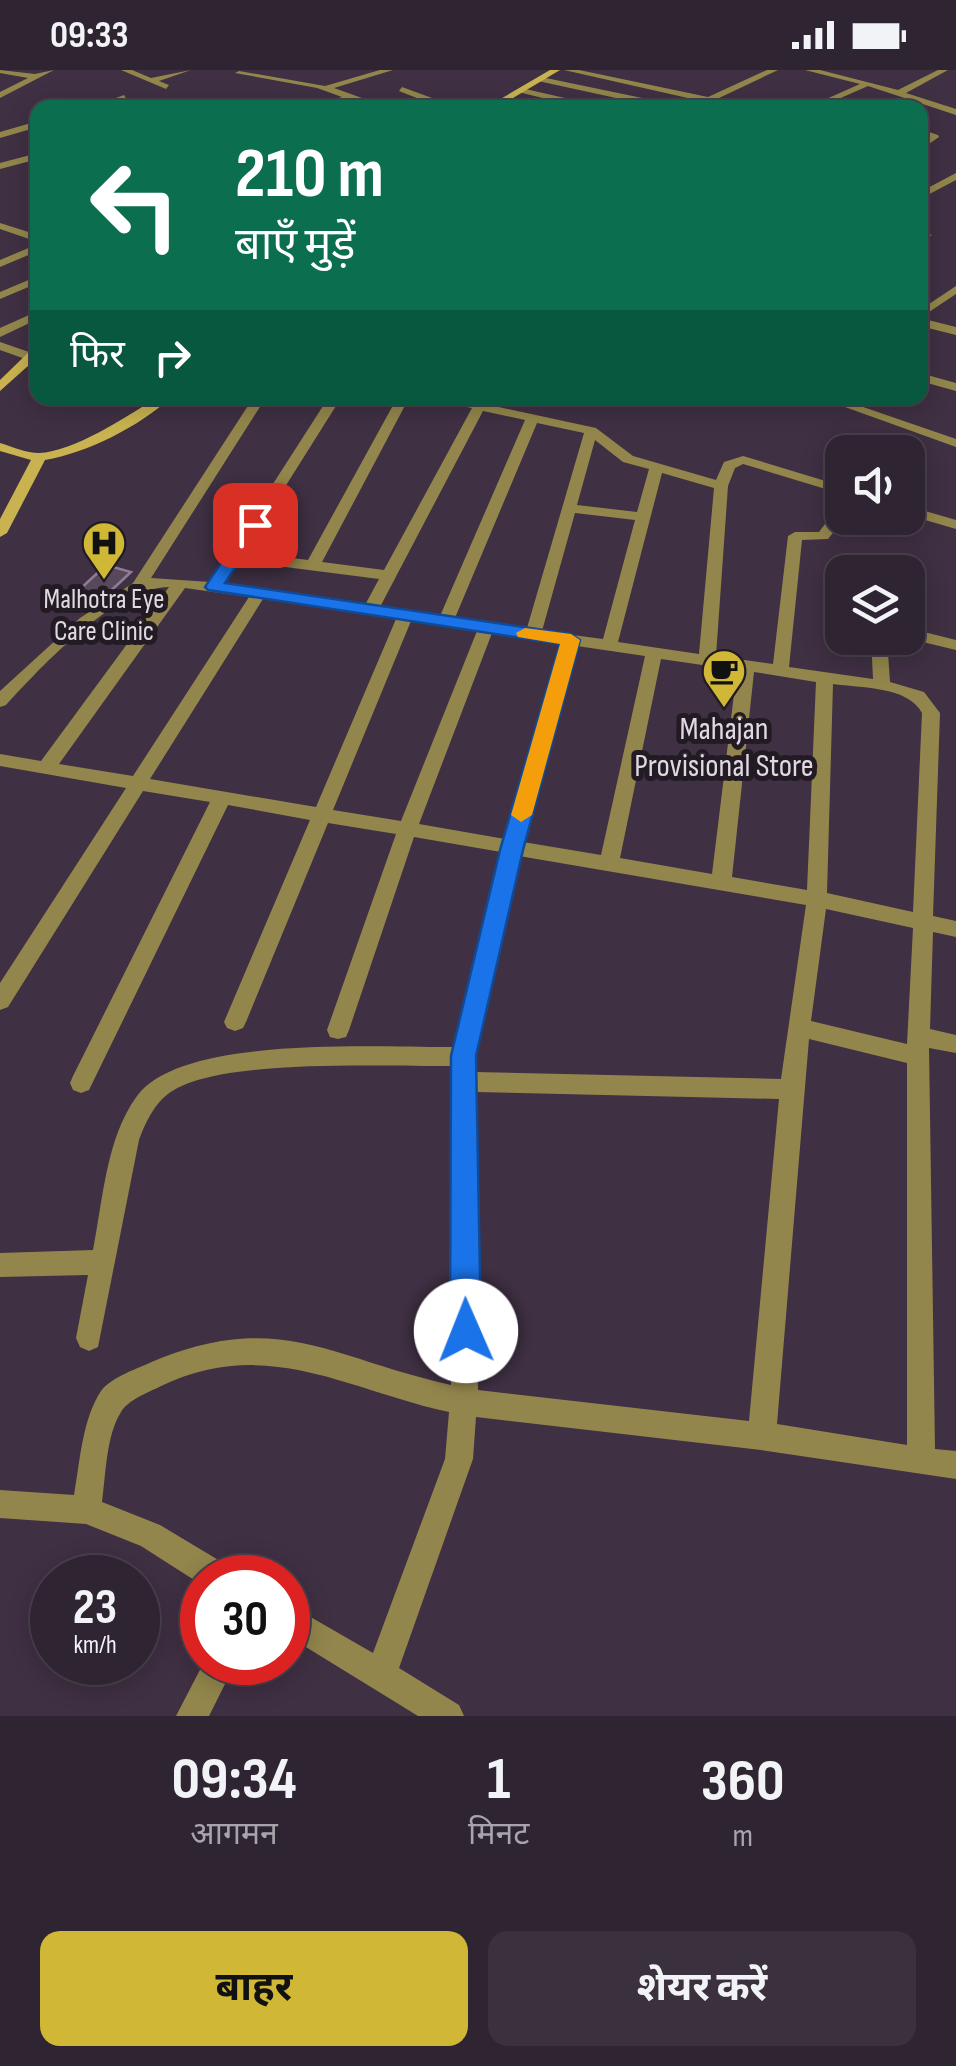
<!DOCTYPE html>
<html lang="hi">
<head>
<meta charset="utf-8">
<style>
	:root { --surface:#2f2432; --page:#3b303e; --text:#f1f3f6; --muted:#a7a4ac; --line:#4a414d; --accent:#d1b736 }
	body { margin:0; font-family:"Sofia Sans Condensed","Noto Sans Devanagari",sans-serif; background:var(--page); color:var(--text); height:100vh; display:flex; flex-direction:column; font-size:38px; white-space:nowrap }
	* { box-sizing:border-box; margin:0 }
	p { font-size:32px; color:var(--muted) }
	.icon { flex:none; width:55px; height:55px; fill:none; stroke:currentColor; stroke-width:2; stroke-linecap:round; stroke-linejoin:round }
	.map { position:relative; height:1646px; overflow:hidden }
	.side { display:flex; flex-direction:column; background:var(--surface); flex:1 }
	.side>* { flex:none }
	.banner { position:absolute; left:30px; top:30px; width:898px; height:305px; border-radius:20px; box-shadow:0 5px 25px #0003,0 0 0 2px var(--line); background:#0b6e4f; color:#fff; overflow:hidden }
	.tools { position:absolute; left:825px; top:365px; display:grid; gap:20px }
	.tools a { display:grid; place-items:center; width:100px; height:100px; border-radius:20px; background:var(--surface); box-shadow:0 5px 25px #0003,0 0 0 2px var(--line); font-size:50px }
	.speed { position:absolute; left:30px; top:1485px; display:flex; gap:20px; font-size:50px; font-weight:700; text-align:center }
	.speed>* { display:grid; place-content:center; width:130px; height:130px; border-radius:50%; background:var(--surface); box-shadow:0 5px 25px #0003,0 0 0 2px var(--line); line-height:1 }
	.speed small { font-size:25px; font-weight:400 }
	.speed .limit { border:15px solid #d22; background:#fff; color:#111 }
	.pin { position:absolute; display:grid; place-items:center; width:85px; height:85px; color:#fff; margin:-42px; border-radius:20px; box-shadow:0 5px 15px #0006 }
	.me { position:absolute; width:110px; margin:-55px; rotate:359deg; stroke-linejoin:round; filter:drop-shadow(0 0 8px #0008) }
	.turn { display:flex; align-items:center; gap:35px; height:210px; padding:0 40px; font-size:45px }
	.turn .icon { width:130px; height:130px; stroke-width:2.5 }
	.turn b { display:block; font-size:70px; line-height:85px }
	.then { display:flex; align-items:center; height:95px; padding:0 40px; background:#0003; gap:20px; font-size:38px }
	.eta { display:flex; justify-content:space-evenly; align-items:center; height:170px; text-align:center }
	.eta b { font-size:60px; font-weight:700; line-height:70px }
	.cta { display:flex; gap:20px; margin-top:auto; padding:20px 40px }
	.cta a { flex:1; height:115px; border-radius:20px; background:var(--accent); color:#111; font-size:40px; font-weight:700; line-height:115px; text-align:center }
	.cta a+a { background:var(--page); color:var(--text) }
	.status { display:flex; justify-content:space-between; align-items:center; height:70px; padding:0 50px; background:var(--surface); direction:ltr }
	.status svg { height:28px; fill:currentColor }
	.map>svg:first-child { display:block }
</style>
</head>
<body>
<div class="status"><b>09:33</b><svg viewBox="0 0 49 12"><path d="M0 12V9h3v3zM5 12V6h3v6zM10 12V3h3v9zM15 12V0h3v12zM26 1h20v11H26zM47 4h2v5h-2z"/></svg></div>
<div class="map">
<svg width="956" height="1646" viewBox="0 0 956 1646">
	<rect width="100%" height="100%" fill="#3f3043"/>
	<path fill="#58485c" stroke="#8e7c93" stroke-width="2.5" d="M106,495L131,502L102,529L77,522Z"/>
	<g fill="none" stroke-linecap="round" stroke-linejoin="round">
		<path fill="#93864c" fill-rule="evenodd" d="M0,0L35,4L54,0L0,28V22L28,8L0,3Z
			M121,0H132L151,8L191,0L159,11L169,15L166,19Z
			M380,0H393L334,18L390,38C375,38 361,29 347,30C332,32 320,38 304,38L342,27L317,18L235,3L239,1L325,16Z
			M564,0H579L708,27L767,0H778L700,37L696,34L701,31Z
			M805,0H820L898,20L938,0H948L906,23L956,39V45L868,16L818,38H806L860,14Z
			M541,7L676,35L680,38H662L538,11Z
			M402,17L454,36L455,38H442L399,21Z
			M521,18L600,36L601,38H584L518,22Z
			M124,25L127,30L103,38H89Z
			M38,51V57L0,68V62Z
			M920,59L938,65L939,67L920,80V73L928,68L920,65Z
			M38,83V89L0,99V93Z
			M956,103V110L920,129V122Z
			M0,153L38,165V172L0,159Z
			M923,163L932,165L920,172V165Z
			M38,174V181L0,197V190Z
			M38,206V213L0,229V222Z
			M956,216V224L920,248V240Z
			M38,241V249L0,267V258Z
			M920,248L956,257V265L920,256Z
			M0,272L32,283L34,286L28,290L0,280Z
			M920,303L956,313V321L920,311Z
			M253,328H341L244,482L308,490L397,328H409L322,492L384,500L472,338L437,331L436,328L477,332L482,328H492L489,335L596,358L633,386L716,410L724,392L743,386L842,416V424L743,394L735,398L728,416L716,586L773,594L788,466L795,462H819L837,438L842,437L845,448L828,469L802,470L789,597L873,609L871,568H887L890,612L924,622L940,643L933,846L956,851V867L933,862L930,959L956,965V983L929,978L935,1379L956,1381V1409L761,1380L476,1347L473,1389L399,1598L459,1635L464,1646H418L288,1566V1534L373,1583L445,1389L449,1342C345,1319 266,1265 159,1317C147,1323 128,1330 121,1342C106,1366 106,1404 102,1432L160,1455L230,1497L234,1508H202V1515L141,1476L86,1454L0,1448V1420L74,1425C80,1392 82,1350 101,1321C111,1307 139,1298 154,1291C279,1239 333,1289 451,1315L453,996C388,997 227,988 174,1020C156,1030 146,1051 139,1070L98,1277L89,1281L80,1277L76,1268L88,1205L0,1207V1183L93,1180C103,1130 106,1068 137,1026C182,964 382,978 455,977L501,782L414,767L349,960L346,967L338,969L330,967L327,960L396,764L328,753L246,952L243,958L235,961L227,958L224,952L310,750L228,735L89,1020L81,1023L73,1020L70,1013L73,1006L210,732L143,721L8,937L0,940V913L126,718L0,696V684L41,691L169,517C115,517 42,596 6,635L0,637V621L80,548L133,513ZM263,332L323,336L210,512L151,508ZM483,341L525,350L440,546L380,537ZM537,353L584,363L527,558L455,548ZM595,370L623,392L649,399L637,442L577,435ZM662,403L714,418L699,584L618,572ZM575,443L635,450L603,569L542,561ZM238,491L379,509L365,535L224,514ZM185,518L249,527L133,706L59,694ZM263,529L396,549L316,737L150,709ZM411,551L477,561L401,751L333,740ZM492,563L562,574L505,769L419,754ZM577,576L645,586L601,785L523,772ZM661,589L737,600L712,804L620,788ZM754,602L816,612L807,820L732,807ZM833,614C860,618 908,616 922,643L913,842L827,823ZM519,786L806,835L781,1009L475,1002V986ZM826,839L913,858L907,974L811,951ZM809,969L907,993V1375L777,1354ZM476,1022L779,1029L749,1351L478,1320Z
			M820,328H837L956,369V377Z
			M908,436L956,450V459L908,445Z
			M908,558L956,570V580L906,568Z
			M204,1592H236L209,1646H176Z"/>
		<path fill="#c8b350" fill-rule="evenodd" d="M550,0H560L496,38H485Z
			M34,277H38V287L0,321V310Z
			M156,328H170C140,356 87,383 45,390L7,463L0,467V449L31,390L0,381V373C13,377 26,383 39,383C73,382 128,346 156,328Z"/>
	</g>
	<path fill="#1a73e8" stroke="#114b97" stroke-width="2.5" d="M255,450L263,455L225,513L571,564L580,570L523,780L476,986L481,1261L476,1272L466,1276L455,1272L450,1261L451,986L500,780L560,574L208,520L205,517L249,451Z"/>
	<path fill="#f59e0b" d="M525,558L571,564L580,570L532,745L521,752L511,745L560,574L518,567L516,563Z"/>
	<defs>
		<g id="hospital-pin" transform="scale(2.25)"><path d="M0 17L-7.5 6A9.5 9.5 0 1 1 7.5 6Z" fill="#d1b736" stroke="#221b23"/><path d="M-5-5h3v3.5h4V-5h3V5h-3V1.5h-4V5h-3Z" fill="#111"/></g>
		<g id="cafe-pin" transform="scale(2.25)"><path d="M0 17L-7.5 6A9.5 9.5 0 1 1 7.5 6Z" fill="#d1b736" stroke="#221b23"/><path d="M-5.5-4.5H6V0H3Q3 3.5 0 3.5H-2.5Q-5.5 3.5-5.5 0ZM3-3.2v2h1.7v-2ZM-6 4.5H4V6H-6Z" fill="#111"/></g>
	</defs>
	<g fill-rule="evenodd">
		<use href="#hospital-pin" x="104" y="473"/>
		<use href="#cafe-pin" x="724" y="601"/>
	</g>
	<g text-anchor="middle" dominant-baseline="central" stroke-width="10" stroke-linejoin="round" paint-order="stroke">
		<g font-size="28" fill="#e1d8e4" stroke="#221b23">
			<text x="104" y="529">Malhotra Eye<tspan x="104" dy="32">Care Clinic</tspan></text>
		</g>
		<g font-size="32" fill="#e1d8e4" stroke="#221b23">
			<text x="724" y="659">Mahajan<tspan x="724" dy="37">Provisional Store</tspan></text>
		</g>
	</g>
</svg>
<div class="tools">
<a><svg class="icon" aria-label="sound" viewBox="0 0 24 24"><path d="M4 9h4l5-4v14l-5-4H4zM17 9q2 3 0 6"/></svg></a>
<a><svg class="icon" aria-label="layers" viewBox="0 0 24 24"><path d="M12 4l9 5-9 5-9-5zM3 14l9 5 9-5"/></svg></a>
</div>
<div class="speed"><div>23<small>km/h</small></div><div class="limit">30</div></div>
<div class="pin" style="left:255px;top:455px;background:#d93025"><svg class="icon" aria-label="arrive" viewBox="0 0 24 24"><path d="M6 21V4h12l-3 4 3 4H6"/></svg></div>
<svg class="me" style="left:466px;top:1261px" viewBox="-20 -20 40 40"><circle r="19" fill="#fff"/><path d="M0-13L10 11 0 6-10 11z" fill="#1a73e8"/></svg>
<div class="banner">
<div class="turn"><svg class="icon" aria-label="left" viewBox="0 0 24 24"><path d="M17 20v-9H6M10 6l-5 5 5 5"/></svg><div><b>210 m</b>बाएँ मुड़ें</div></div>
<div class="then">फिर<svg class="icon" aria-label="right" viewBox="0 0 24 24"><path d="M7 20v-9h11M14 6l5 5-5 5"/></svg></div>
</div>
</div>
<section class="side">
<div class="eta">
<div><b>09:34</b><p>आगमन</p></div>
<div><b>1</b><p>मिनट</p></div>
<div><b>360</b><p>m</p></div>
</div>
<div class="cta"><a>बाहर</a><a>शेयर करें</a></div>
</section>
</body>
</html>
